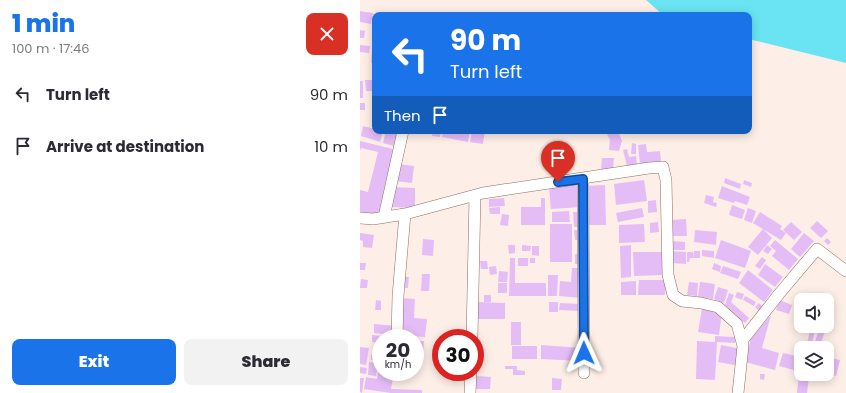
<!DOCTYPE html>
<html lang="en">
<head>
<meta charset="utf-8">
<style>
	:root { --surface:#fff; --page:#f2f2f3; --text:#2b2b33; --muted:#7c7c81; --accent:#1a73e8 }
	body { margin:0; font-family:Poppins,sans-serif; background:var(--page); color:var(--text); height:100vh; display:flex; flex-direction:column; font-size:15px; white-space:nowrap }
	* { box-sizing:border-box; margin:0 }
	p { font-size:13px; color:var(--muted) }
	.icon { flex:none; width:22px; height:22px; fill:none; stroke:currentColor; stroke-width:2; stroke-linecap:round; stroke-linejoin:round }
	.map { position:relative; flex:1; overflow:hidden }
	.sheet { display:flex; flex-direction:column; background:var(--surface); width:360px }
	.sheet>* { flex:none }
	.banner { position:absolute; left:12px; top:12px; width:380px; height:122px; border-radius:8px; box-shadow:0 2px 10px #0003; background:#1a73e8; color:#fff; overflow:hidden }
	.controls { position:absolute; left:434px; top:293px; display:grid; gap:8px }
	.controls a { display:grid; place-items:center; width:40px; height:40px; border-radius:8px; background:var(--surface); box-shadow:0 2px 10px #0003; font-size:20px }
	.speed { position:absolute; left:12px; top:329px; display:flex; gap:8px; font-size:20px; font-weight:700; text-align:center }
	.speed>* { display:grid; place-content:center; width:52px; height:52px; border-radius:50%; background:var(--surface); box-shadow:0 2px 10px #0003; line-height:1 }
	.speed small { font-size:10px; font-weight:400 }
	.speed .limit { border:6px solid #d22; background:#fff; color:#111 }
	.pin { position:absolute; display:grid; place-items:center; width:34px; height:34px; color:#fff; margin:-41px -17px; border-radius:50% 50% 50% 0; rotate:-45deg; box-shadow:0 0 4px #0007 }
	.pin .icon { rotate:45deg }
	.me { position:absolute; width:44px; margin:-22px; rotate:359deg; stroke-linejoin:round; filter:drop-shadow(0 0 3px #0008) }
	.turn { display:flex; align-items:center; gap:14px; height:84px; padding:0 12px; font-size:18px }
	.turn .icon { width:52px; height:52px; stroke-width:2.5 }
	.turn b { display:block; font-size:28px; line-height:34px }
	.then { display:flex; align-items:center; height:38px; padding:0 12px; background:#0003; gap:8px; font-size:15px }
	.round { display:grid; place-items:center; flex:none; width:42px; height:42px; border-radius:8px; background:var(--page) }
	.headline { display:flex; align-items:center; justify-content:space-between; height:68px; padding:0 12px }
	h1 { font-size:24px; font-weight:800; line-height:30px; color:var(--accent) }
	.cta { display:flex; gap:8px; margin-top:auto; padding:8px 12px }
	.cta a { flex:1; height:46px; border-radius:8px; background:var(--accent); color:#fff; font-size:16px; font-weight:800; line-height:46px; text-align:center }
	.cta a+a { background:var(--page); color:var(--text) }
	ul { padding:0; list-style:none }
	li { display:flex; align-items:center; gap:12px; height:52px; padding:0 12px }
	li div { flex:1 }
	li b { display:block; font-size:15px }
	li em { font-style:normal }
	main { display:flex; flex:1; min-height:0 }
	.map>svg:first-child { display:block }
</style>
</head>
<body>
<main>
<section class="sheet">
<div class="headline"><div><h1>1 min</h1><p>100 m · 17:46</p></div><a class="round" style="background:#d93025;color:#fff"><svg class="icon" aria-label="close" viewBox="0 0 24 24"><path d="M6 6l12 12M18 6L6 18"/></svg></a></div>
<ul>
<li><svg class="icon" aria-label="left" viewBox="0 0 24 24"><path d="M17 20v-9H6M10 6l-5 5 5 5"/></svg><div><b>Turn left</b></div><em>90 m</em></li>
<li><svg class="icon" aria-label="arrive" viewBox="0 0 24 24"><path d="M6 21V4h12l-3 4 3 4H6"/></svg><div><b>Arrive at destination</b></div><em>10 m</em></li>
</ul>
<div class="cta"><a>Exit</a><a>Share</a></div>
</section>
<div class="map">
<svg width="486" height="393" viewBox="0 0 486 393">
	<rect width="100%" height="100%" fill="#fdeee7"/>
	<path fill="#6ae4f2" d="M286,0H486V63L389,39V15H303Z"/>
	<path fill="#e5bdf6" d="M0,11L13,13L11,24L0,22Z
		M0,30L5,31L4,38H0Z
		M0,45L10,46L9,53L0,52Z
		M12,52L15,53V63H11Z
		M5,80H15V91H6Z
		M0,81H3V98H0Z
		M0,103H5V110H0Z
		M3,126L15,129V131H23L20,142L1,136Z
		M26,131L40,134L37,147L23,143Z
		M73,131H81L80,137L72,136Z
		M83,131H110L108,142L82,137Z
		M112,131H125L123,144L110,142Z
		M248,131H258L262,141L259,151L249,150L250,140L246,132Z
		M0,141L37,150L20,217L0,212V190L8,192L18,152L1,148L0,151Z
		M272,143L276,144V154H271Z
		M286,144L287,152L300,151L301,161L280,164L278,145Z
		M267,149L269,157L276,156L277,164L267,166L263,150Z
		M242,158H254L253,171L241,169Z
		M37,164L54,166L52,183L35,181Z
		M365,178L381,184L380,189L364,183Z
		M284,180L287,201L256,205L254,184Z
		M384,180L392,183L391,187L383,184Z
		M219,185L221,207L191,209L189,187Z
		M245,185L246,225H227L226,186Z
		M362,186L390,197L387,205L375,201L374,203L358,198Z
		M32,187L55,188V208L32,207Z
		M346,195L354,197L353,202L357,203L356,207L344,203Z
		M144,198L145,206L129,207V199Z
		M181,198H185V225H161V207H181Z
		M296,200L297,212L288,213V201Z
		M372,205L385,210L382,219L369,215Z
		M140,207V214H130L129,208Z
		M282,208L284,217L258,222L256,213Z
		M388,208L396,211L392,223L384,220Z
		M209,211L210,222H192V212Z
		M213,212H221L222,227H214Z
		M400,212L422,226L420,229L426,233L421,240L393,223Z
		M142,214L149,215L148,226L140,225Z
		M326,219L327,236H311L310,220Z
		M457,221L468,231L461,238L450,228Z
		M298,222L299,232L290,233V223Z
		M431,222L442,232L434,240L423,230Z
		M190,224H212V262H190Z
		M284,224L285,242L259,243V225Z
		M403,229L412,238L398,255L388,247Z
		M214,230H221V240H215Z
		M335,230L357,232L356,245L334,242Z
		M0,233L14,235L12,248L3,247V241L0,240Z
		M444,233L454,241L440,257L431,249Z
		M467,238L471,242L468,245L464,241Z
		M63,239L74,240L73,256L62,255Z
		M361,240L391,251L385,268L355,258Z
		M415,240L438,259L429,270L412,256L416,251L410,246Z
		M312,241L325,242V250H311Z
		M148,245H155V253L149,254Z
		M162,245L171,246L170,251H162Z
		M271,245V277L261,278L260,246Z
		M407,245L412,249L408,254L403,251Z
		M172,246H179V256L172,255Z
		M342,250L354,251V258L342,256Z
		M311,251L326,252V264L311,263Z
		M334,251H340V258H333Z
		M273,252H302L303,275L274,276Z
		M327,252H333V258H330L329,262H327Z
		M221,253V264H215V254Z
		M402,257L406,260L400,269L395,266Z
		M150,258H155V283H186V296H149Z
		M158,258H168V266H158Z
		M170,258H175V263H170Z
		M120,261H127L128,269H121Z
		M0,263H6L5,270H0Z
		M354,263L361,266L360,272L352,269Z
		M405,264L423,277L415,287L398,275Z
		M136,266L137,274L130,275L129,267Z
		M363,266L381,272L378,279L360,273Z
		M212,268H223L221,298L199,296L200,281L211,282Z
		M388,270L413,290L404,302L379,283Z
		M139,271L148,272L147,282H138Z
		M62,274H70L69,291H61Z
		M188,275H198L197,296H188Z
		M43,277H49L48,288H42Z
		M1,279L8,280L7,288H0Z
		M279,280H306L305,295H278Z
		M276,281V295H261V282Z
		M329,282L338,283L337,296L327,295Z
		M340,282L355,284L353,299L338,297Z
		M138,283H147V293H138Z
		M358,287L368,290L364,303L354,299Z
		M377,292L384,294L382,300L375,297Z
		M369,293L374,295L371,302L389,318L385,323L365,305Z
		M124,295H131V302H124Z
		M385,296L396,302L394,306L383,300Z
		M42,298L55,299L54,318L67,319L65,337L39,335Z
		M16,300L21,301V310H15Z
		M419,300L432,305L429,314L416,310Z
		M118,302L145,303V319H118Z
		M189,302H198V312H189Z
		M200,303L221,304L220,311L199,310Z
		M399,303L403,307L399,311L395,307Z
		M342,309L362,312L359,335L338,332Z
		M411,315L402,348L419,353L415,370L385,362L391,338Z
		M151,322H161V345H151Z
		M14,324L36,326L35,335L14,333Z
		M451,326H456L451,348H446Z
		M460,326H467L459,348H453Z
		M12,335L34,337V338H21V343L12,342Z
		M355,336L375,337V343L357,342L355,380L336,379L337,341L355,342Z
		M59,341H64L63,355H57Z
		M181,345L222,348L221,361L181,359Z
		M361,345L381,349L379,366L358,362Z
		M152,346H177V359H152Z
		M0,347L9,348L6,365L0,364Z
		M423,353L441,357V372L419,366Z
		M11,355L18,356V360H11Z
		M467,357L480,360L476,376L467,374Z
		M20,360H21V372H34L31,389L62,390V393H31L4,389L6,377L17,379Z
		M9,362L18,363L16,376L8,375Z
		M145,366H157V370L165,371V375H153V369H145Z
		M0,367L7,368L6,374L0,373Z
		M400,374H405L404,380L400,379Z
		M439,375L449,377L447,393H437Z
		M116,376L131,377L130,389H115Z
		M0,378H4L2,393L0,392Z
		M192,378L202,379L201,390H192Z"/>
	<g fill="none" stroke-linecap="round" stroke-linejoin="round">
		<g stroke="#8d6e5f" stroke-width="12">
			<path id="minor" d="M223,179L224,373
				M24,217L43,131
				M0,218L13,219L45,214L123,193L289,168L303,167L306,180L308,275L313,295L322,301L341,303L358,307L377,324L383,346L378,393
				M37,338L38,296L45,214
				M112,338L115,195
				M382,341L419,294L457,249L486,271
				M110,393L111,372"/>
		</g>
		<use href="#minor" stroke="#fff" stroke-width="11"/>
	</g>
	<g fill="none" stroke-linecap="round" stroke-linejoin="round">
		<g stroke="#114b97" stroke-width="10">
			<path id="route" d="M198,182L223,179L224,353"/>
		</g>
		<use href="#route" stroke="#1a73e8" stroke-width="7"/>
	</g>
</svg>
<div class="controls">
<a><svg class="icon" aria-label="sound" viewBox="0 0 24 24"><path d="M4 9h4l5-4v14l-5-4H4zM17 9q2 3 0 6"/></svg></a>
<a><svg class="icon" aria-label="layers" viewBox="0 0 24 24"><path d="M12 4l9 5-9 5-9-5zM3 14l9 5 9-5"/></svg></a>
</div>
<div class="speed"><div>20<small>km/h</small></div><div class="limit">30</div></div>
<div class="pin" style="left:198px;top:182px;background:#d93025"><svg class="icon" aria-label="arrive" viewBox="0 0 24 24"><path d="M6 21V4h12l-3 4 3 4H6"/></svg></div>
<svg class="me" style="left:224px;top:353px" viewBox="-20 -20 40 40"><path d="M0-17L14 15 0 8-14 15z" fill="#1a73e8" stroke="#fff" stroke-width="4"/></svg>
<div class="banner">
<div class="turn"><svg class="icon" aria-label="left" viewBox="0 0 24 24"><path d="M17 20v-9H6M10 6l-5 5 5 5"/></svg><div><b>90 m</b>Turn left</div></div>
<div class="then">Then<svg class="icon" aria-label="arrive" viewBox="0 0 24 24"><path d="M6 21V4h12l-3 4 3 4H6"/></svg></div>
</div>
</div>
</main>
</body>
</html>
